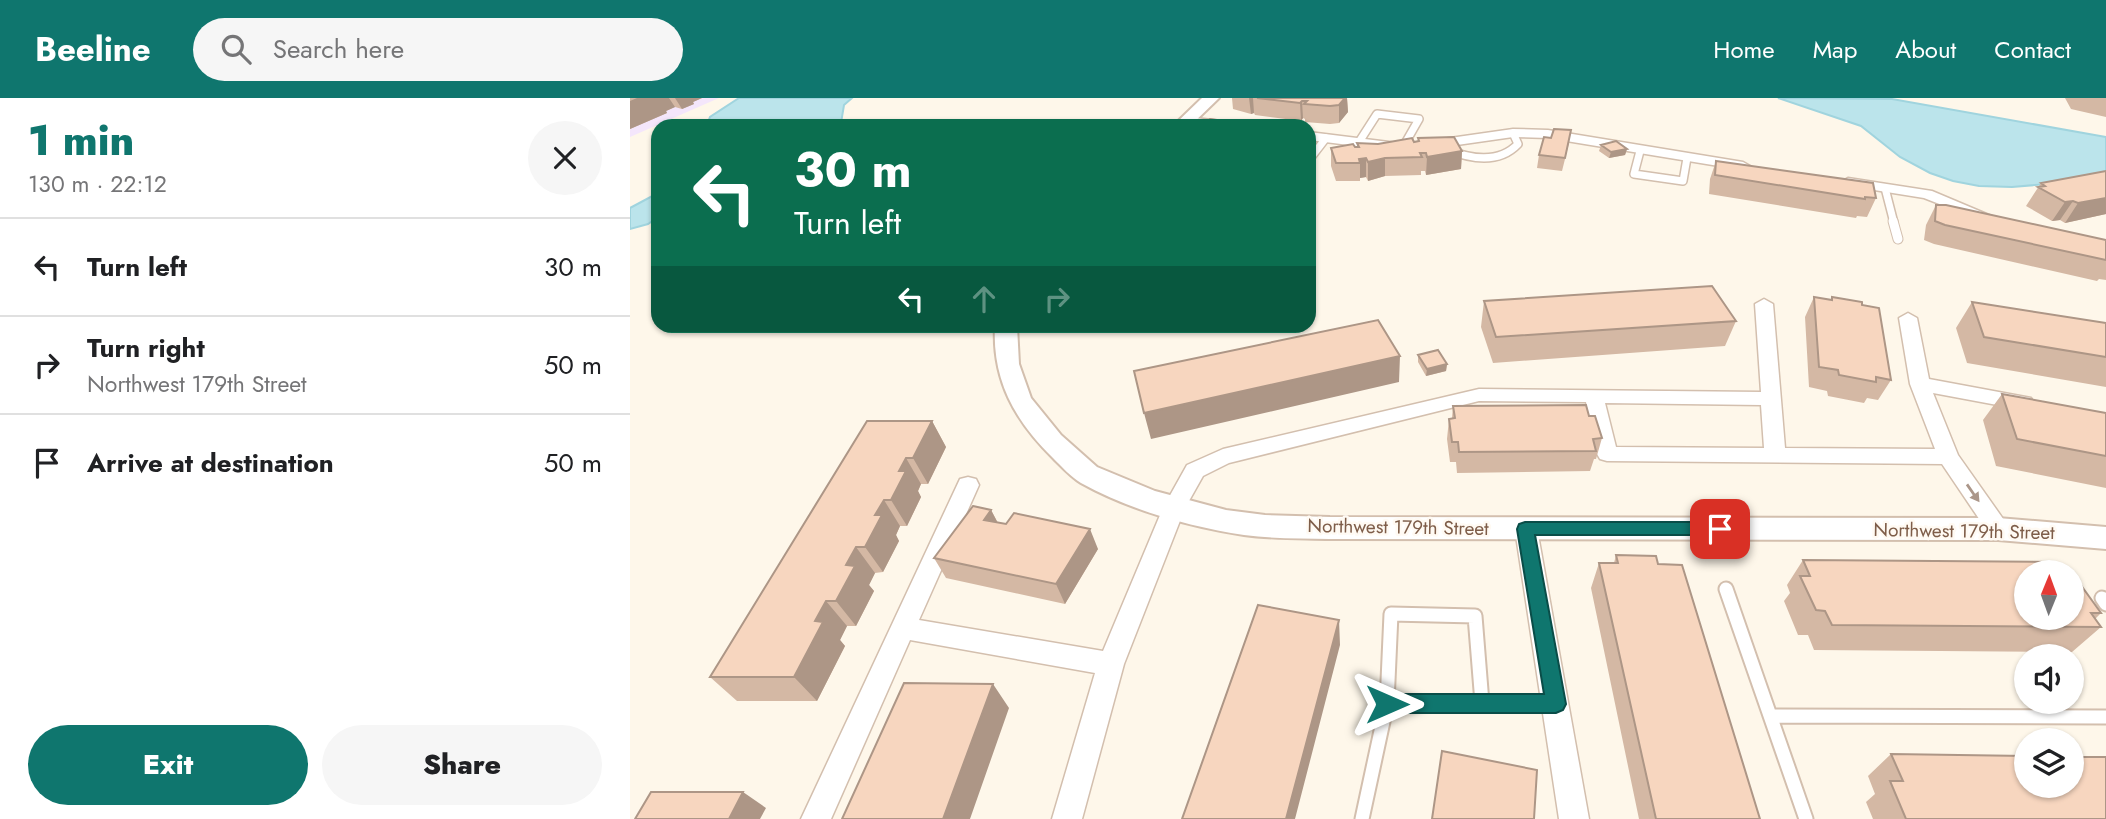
<!DOCTYPE html>
<html lang="en">
<head>
<meta charset="utf-8">
<style>
	:root { --surface:#fff; --page:#f6f6f6; --text:#202124; --muted:#757577; --line:#e0e0e0; --accent:#0f766e }
	body { margin:0; font-family:Jost,sans-serif; background:var(--page); color:var(--text); height:100vh; display:flex; flex-direction:column; font-size:26px; white-space:nowrap }
	* { box-sizing:border-box; margin:0 }
	p { font-size:23px; color:var(--muted) }
	.icon { flex:none; width:38px; height:38px; fill:none; stroke:currentColor; stroke-width:2; stroke-linecap:round; stroke-linejoin:round }
	.map { position:relative; flex:1; overflow:hidden }
	.sheet { display:flex; flex-direction:column; background:var(--surface); width:630px }
	.sheet>* { flex:none }
	.banner { position:absolute; left:21px; top:21px; width:665px; height:214px; border-radius:21px; box-shadow:0 2px 5px #0004; background:#0b6e4f; color:#fff; overflow:hidden }
	.needle { width:46px; rotate:1deg }
	.fabs { position:absolute; left:1384px; top:462px; display:grid; gap:14px }
	.fabs a { display:grid; place-items:center; width:70px; height:70px; border-radius:50%; background:var(--surface); box-shadow:0 2px 5px #0004; font-size:35px }
	.pin { position:absolute; display:grid; place-items:center; width:60px; height:60px; color:#fff; margin:-30px; border-radius:14px; box-shadow:0 4px 10px #0006 }
	.me { position:absolute; width:77px; margin:-38px; rotate:90deg; stroke-linejoin:round; filter:drop-shadow(0 0 5px #0008) }
	.turn { display:flex; align-items:center; gap:24px; height:147px; padding:0 28px; font-size:32px }
	.turn .icon { width:91px; height:91px; stroke-width:2.5 }
	.turn b { display:block; font-size:49px; line-height:60px }
	.lanes { display:flex; align-items:center; height:66px; padding:0 28px; background:#0003; justify-content:center; gap:35px; direction:ltr }
	.lanes .off { opacity:.35 }
	.round { display:grid; place-items:center; flex:none; width:74px; height:74px; border-radius:37px; background:var(--page) }
	.summary { display:flex; align-items:center; justify-content:space-between; height:119px; padding:0 28px }
	h1 { font-size:42px; font-weight:800; line-height:52px; color:var(--accent) }
	.primary-button { display:flex; gap:14px; margin-top:auto; padding:14px 28px }
	.primary-button a { flex:1; height:80px; border-radius:42px; background:var(--accent); color:#fff; font-size:28px; font-weight:800; line-height:80px; text-align:center }
	.primary-button a+a { background:var(--page); color:var(--text) }
	ul { padding:0; list-style:none }
	li { display:flex; align-items:center; gap:21px; height:98px; padding:0 28px; border-top:2px solid var(--line) }
	li div { flex:1 }
	li b { display:block; font-size:26px }
	li em { font-style:normal }
	header { display:flex; align-items:center; gap:42px; box-sizing:border-box; height:98px; padding:0 35px; background:var(--accent); color:#fff }
	header strong { font-size:33px }
	nav { display:flex; gap:38px; margin-inline-start:auto; font-size:24px }
	.search { width:490px; height:63px; background:var(--page); display:flex; align-items:center; gap:18px; box-sizing:border-box; padding:0 24px; border-radius:38px; color:var(--muted); font-size:26px }
	main { display:flex; flex:1; min-height:0 }
	.map>svg:first-child { display:block }
</style>
</head>
<body>
<header>
<strong>Beeline</strong>
<div class="search"><svg class="icon" aria-label="search" viewBox="0 0 24 24"><circle cx="10" cy="10" r="6"/><path d="M15 15l6 6"/></svg>Search here</div>
<nav><a>Home</a><a>Map</a><a>About</a><a>Contact</a></nav>
</header>
<main>
<section class="sheet">
<div class="summary"><div><h1>1 min</h1><p>130 m · 22:12</p></div><a class="round"><svg class="icon" aria-label="close" viewBox="0 0 24 24"><path d="M6 6l12 12M18 6L6 18"/></svg></a></div>
<ul>
<li><svg class="icon" aria-label="left" viewBox="0 0 24 24"><path d="M17 20v-9H6M10 6l-5 5 5 5"/></svg><div><b>Turn left</b></div><em>30 m</em></li>
<li><svg class="icon" aria-label="right" viewBox="0 0 24 24"><path d="M7 20v-9h11M14 6l5 5-5 5"/></svg><div><b>Turn right</b><p>Northwest 179th Street</p></div><em>50 m</em></li>
<li><svg class="icon" aria-label="arrive" viewBox="0 0 24 24"><path d="M6 21V4h12l-3 4 3 4H6"/></svg><div><b>Arrive at destination</b></div><em>50 m</em></li>
</ul>
<div class="primary-button"><a>Exit</a><a>Share</a></div>
</section>
<div class="map">
<svg width="1476" height="721" viewBox="0 0 1476 721">
	<rect width="100%" height="100%" fill="#fef7ea"/>
	<path fill="#f4e6fb" d="M0,0H89L0,39Z"/>
	<path fill="#bbe4eb" stroke="#a0d4de" stroke-width="2" d="M109,0H222L214,7L211,25L207,28L77,27L80,19Z
		M1148,0L1262,1L1476,39V81L1382,89L1349,88L1323,83L1300,75L1270,59L1231,28Z
		M28,95V119L18,126L0,131V110Z"/>
	<g fill="none" stroke-linecap="round" stroke-linejoin="round">
		<g stroke="#d3bfae" stroke-width="10">
			<path id="service-far2" d="M729,44L747,16L789,21L773,49
				M818,52C841,61 869,66 888,46L883,35
				M1010,53L1004,76L1053,83L1057,60
				M679,62L696,40
				M1255,90L1264,125"/>
		</g>
		<g stroke="#d3bfae" stroke-width="11">
			<path id="service-far1" d="M1263,123L1268,141"/>
		</g>
		<g stroke="#d3bfae" stroke-width="17">
			<path id="service" d="M1096,491L1176,721
				M1472,500L1476,506
				M757,605L925,606
				M1141,618L1476,619
				M732,721L757,605L761,516L845,518L852,605"/>
		</g>
		<g stroke="#d3bfae" stroke-width="3">
			<path id="minor" d="M557,19L598,24L604,28L553,26V20Z
				M883,31L918,32L1113,64L1120,68L1113,72L918,40L883,39L799,51L792,47L799,43Z
				M679,34L767,45L774,49L767,53L679,42Z
				M1218,80L1302,93L1366,120L1358,125L1294,100L1213,87L1211,84Z
				M1134,201L1143,206L1155,350L1305,351L1280,286L1269,220L1278,215L1287,220L1299,281L1401,300L1404,305L1401,310L1394,312L1303,295L1328,357L1376,425L1379,431L1376,437L1368,440L1360,437L1312,366L977,363L970,361L967,356L956,304L849,303L599,365L573,378L555,410L494,566L452,721H422L465,575L280,542L201,721H171L330,381L338,379L346,381L349,387L289,522L473,553L533,410L557,367L593,351L849,291L1131,294L1125,206ZM975,305L1131,307L1134,350L986,349Z
				M896,422L904,425L907,431L959,721H929L885,431L888,425Z"/>
		</g>
		<g stroke="#d3bfae" stroke-width="4">
			<path id="tertiary" d="M572,0H589L560,28H543Z
				M365,228H387L389,266L401,300L431,337L467,369L525,393L596,412L635,417L700,419L1368,420L1476,429V451L1368,442L700,441C672,440 643,441 614,437C561,429 499,412 451,385C441,379 432,369 423,360C385,323 362,282 365,228Z"/>
		</g>
		<use href="#service-far2" stroke="#fff" stroke-width="7"/>
		<use href="#service-far1" stroke="#fff" stroke-width="9"/>
		<use href="#service" stroke="#fff" stroke-width="13"/>
		<use href="#minor" fill="#fff" fill-rule="evenodd"/>
		<use href="#tertiary" fill="#fff" fill-rule="evenodd"/>
	</g>
	<path fill="#d4b8a4" d="M0,0H72L63,4L64,6L52,11L45,9L36,13L37,15L0,31Z
		M602,0H717L718,14L709,25L700,26L675,24V21L673,20L671,23L625,17L624,15L621,16L603,11Z
		M1435,0H1476V19L1441,11Z
		M788,40L832,53L831,71L796,77L795,73H791V77L755,78L738,83L736,79L730,80V83H706L701,68V50L727,49V45L748,46L788,43Z
		M921,40L939,45L932,73L907,70L909,57Z
		M971,47L997,51L995,57L979,60L969,53Z
		M1086,63L1246,100L1237,119L1227,118L1226,120L1079,96L1080,81Z
		M1476,73V116L1435,125L1430,122L1422,123L1396,108L1411,85Z
		M1306,107L1476,142V182L1469,181L1467,183L1304,146L1294,142L1296,127Z
		M1184,199L1201,202L1202,199L1232,207L1261,282L1248,302L1237,300L1234,305L1198,298L1197,293L1179,289L1175,219Z
		M854,203L1106,223L1095,248L863,265L851,229Z
		M1342,204L1476,225V289L1337,265L1326,230Z
		M788,257L817,266L816,273L796,278L788,264Z
		M1372,296L1476,315V390L1366,368L1353,322Z
		M823,308L959,318L972,340L966,361H964L960,373L827,375L826,364H820L817,341L819,321L822,320Z
		M302,323L316,349L298,386H291L288,393L291,399L277,428H270L266,437L269,443L253,474L245,475L239,487L244,493L226,528H217L210,542L215,548L187,603H107L80,579Z
		M361,412L368,425L468,451L435,506L316,480L304,460Z
		M986,457L1028,466L1130,721H1009L961,490L969,465H984Z
		M1173,462L1396,474L1442,479L1471,515L1465,521L1471,529L1442,554L1184,552L1178,537H1168L1154,503L1160,495L1157,487Z
		M1261,656L1476,721H1243L1236,704L1245,696L1238,678Z"/>
	<path fill="#ad9686" d="M7,0H39L45,9L36,13L37,15L0,31V3Z
		M45,0H72L63,4L64,6L52,11Z
		M619,0H623L624,15L621,16Z
		M715,0H717L718,14L709,25V7Z
		M672,3L673,20L671,23L670,5Z
		M997,51L995,57L979,60L981,54Z
		M832,53L831,71L796,77L797,59Z
		M736,60V79L730,80V65L729,61Z
		M755,60V78L738,83V64Z
		M1476,100V116L1435,125L1448,105Z
		M1443,103L1430,122L1422,123L1435,104Z
		M770,258L769,284L521,341L514,315Z
		M817,266L816,273L796,278L797,271Z
		M302,323L316,349L298,386L283,360Z
		M276,360L291,386L288,393L291,399L277,428L261,402L269,373Z
		M254,402L270,428L266,437L269,443L253,474L235,449L245,417Z
		M361,412L372,433L354,422Z
		M460,431L468,451L435,506L426,486Z
		M226,449L245,475L239,487L244,493L226,528L206,503L216,467Z
		M196,503L217,528L210,542L215,548L187,603L164,579L185,523Z
		M709,522L710,547L665,721H656Z
		M363,586L379,610L340,721H313Z
		M113,694L136,710L130,721H99Z"/>
	<path fill="#f7d6bf" stroke="#ad9686" stroke-width="2" d="M627,0H715L709,7L700,8L674,6L677,3H672L670,5Z
		M580,21L608,25L605,28H566L571,24L575,25Z
		M924,31L941,32L935,60L909,57L914,39L921,40Z
		M824,39L832,53L797,59L796,55H790L792,59L755,60L738,64L736,60L729,61L730,65H706L701,50L723,46L725,49H729L727,45L748,46L782,40L784,44L789,43L788,40Z
		M986,43L997,51L981,54L971,47Z
		M1086,63L1243,85L1246,100L1235,99V101L1085,77Z
		M1476,73V100L1448,105L1443,103L1435,104L1408,89L1415,88L1411,85Z
		M1306,107H1316L1476,142V162L1315,127L1305,123Z
		M1082,188L1106,223L866,239L854,203Z
		M1184,199L1202,202V199L1232,204V207L1249,210L1261,282L1246,279V284L1209,277L1208,272L1189,269Z
		M1342,204L1476,225V259L1354,239Z
		M748,222L770,258L514,315L504,273Z
		M808,252L817,266L797,271L788,257Z
		M1372,296L1476,315V358L1387,341Z
		M956,307L959,318H965L972,340L963,341L966,353L829,354L828,344H822L819,321L825,320L823,308Z
		M237,323H302L283,360H276L269,373H276L261,402H254L245,417H252L235,449H226L216,467L225,468L206,503H196L185,523L193,524L164,579H80Z
		M343,408L361,412L354,422L376,426L384,415L460,431L426,486L304,460Z
		M986,457L1026,458L1028,466L1052,467L1130,721H1026L969,465H988Z
		M1173,462L1425,464L1433,474H1396V520H1442V479H1445L1471,515H1461L1471,529L1202,527L1195,513L1186,512L1170,478H1180Z
		M628,507L709,522L656,721H552Z
		M274,585L363,586L313,721H212Z
		M812,653L907,672L904,721H802Z
		M1261,656L1396,658V688H1442V659H1476V721H1276L1260,683H1273Z
		M21,694H113L99,721H5Z"/>
	<defs><path id="oneway-solid" d="M-6-.8H1V-3.2L6.5 0L1 3.2V.8H-6Z" transform="scale(1.75)"/></defs>
	<use fill="#ab9689" href="#oneway-solid" transform="translate(1343 395) rotate(55)"/>
	<path fill="#0f766e" stroke="#0a4d48" stroke-width="2" d="M895,424H1090L1096,426L1099,431L1096,435L1090,437H905L936,606L933,612L926,615H757L749,612L746,606L749,599L757,596H914L887,431L889,426Z"/>
	<g text-anchor="middle" dominant-baseline="central" stroke-width="5" stroke-linejoin="round" paint-order="stroke">
		<g font-size="19" fill="#7e5d49" stroke="#fffaf3">
			<text transform="translate(768 429) rotate(1)">Northwest 179th Street</text>
			<text transform="translate(1334 433) rotate(1)">Northwest 179th Street</text>
		</g>
	</g>
</svg>
<div class="fabs">
<a><svg class="needle" viewBox="-14 -14 28 28"><path d="M0-13l5 13h-10z" fill="#e53935"/><path d="M0 13l5-13h-10z" fill="#757577"/></svg></a>
<a><svg class="icon" aria-label="sound" viewBox="0 0 24 24"><path d="M4 9h4l5-4v14l-5-4H4zM17 9q2 3 0 6"/></svg></a>
<a><svg class="icon" aria-label="layers" viewBox="0 0 24 24"><path d="M12 4l9 5-9 5-9-5zM3 14l9 5 9-5"/></svg></a>
</div>
<div class="pin" style="left:1090px;top:431px;background:#d93025"><svg class="icon" aria-label="arrive" viewBox="0 0 24 24"><path d="M6 21V4h12l-3 4 3 4H6"/></svg></div>
<svg class="me" style="left:757px;top:606px" viewBox="-20 -20 40 40"><path d="M0-17L14 15 0 8-14 15z" fill="#0f766e" stroke="#fff" stroke-width="4"/></svg>
<div class="banner">
<div class="turn"><svg class="icon" aria-label="left" viewBox="0 0 24 24"><path d="M17 20v-9H6M10 6l-5 5 5 5"/></svg><div><b>30 m</b>Turn left</div></div>
<div class="lanes"><svg class="icon" aria-label="left" viewBox="0 0 24 24"><path d="M17 20v-9H6M10 6l-5 5 5 5"/></svg><svg class="icon off" aria-label="ahead" viewBox="0 0 24 24"><path d="M12 20V5M6 11l6-6 6 6"/></svg><svg class="icon off" aria-label="right" viewBox="0 0 24 24"><path d="M7 20v-9h11M14 6l5 5-5 5"/></svg></div>
</div>
</div>
</main>
</body>
</html>
